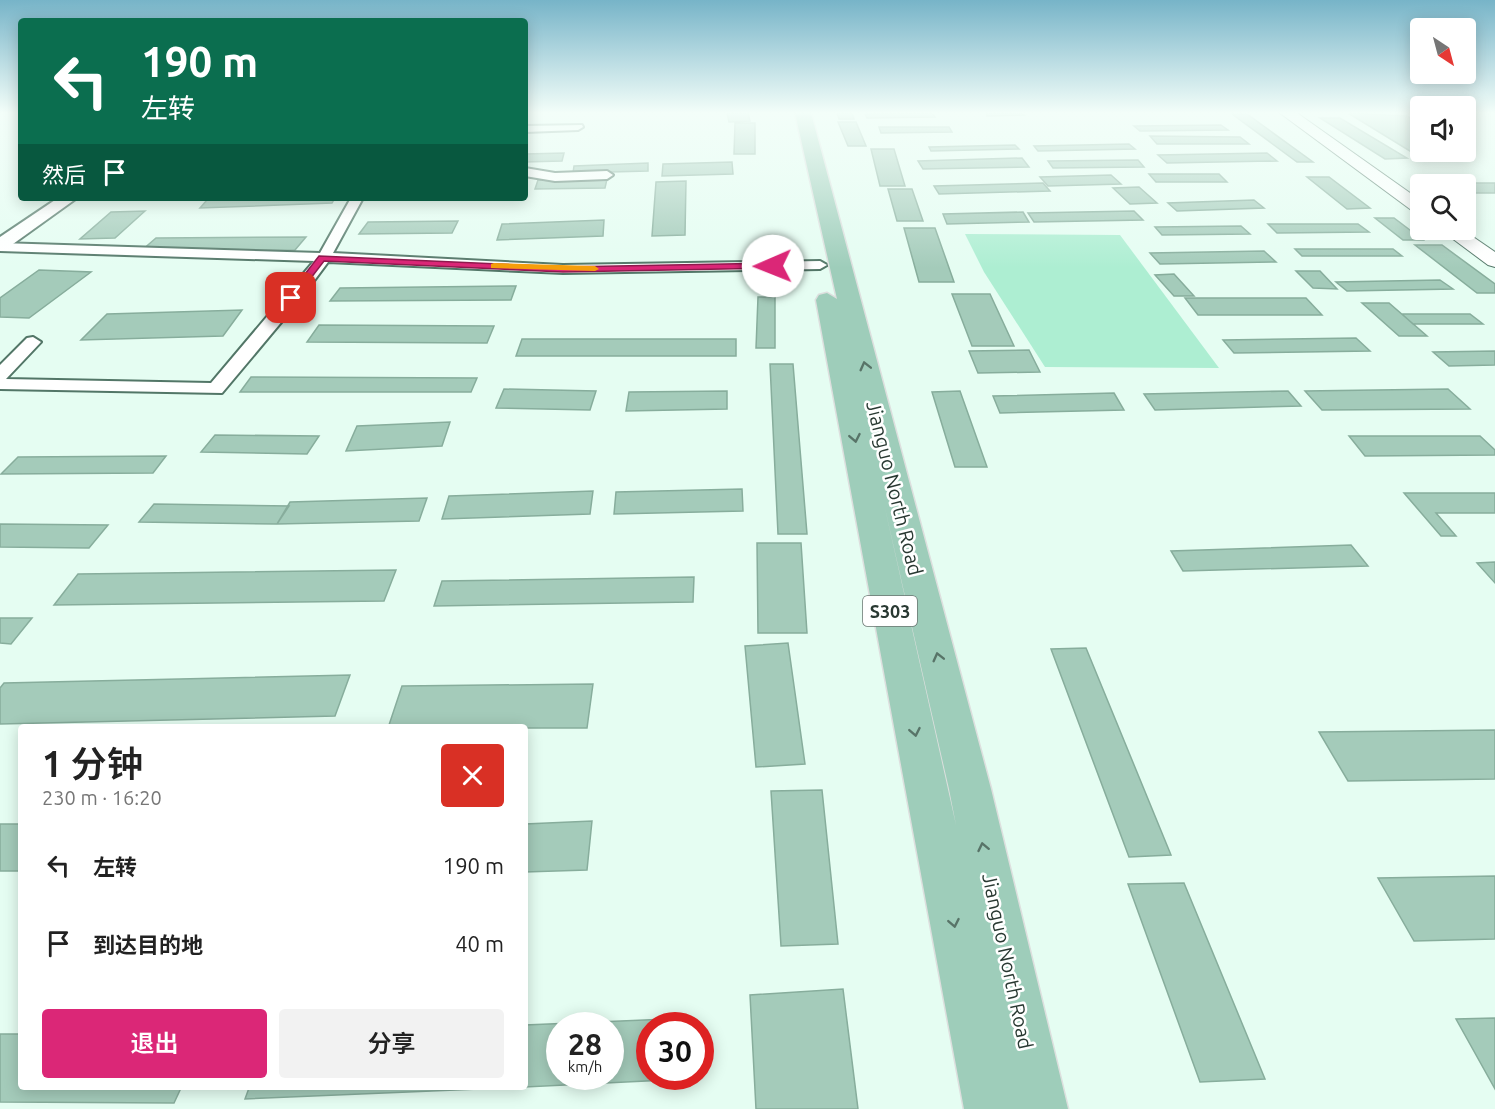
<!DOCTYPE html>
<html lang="zh">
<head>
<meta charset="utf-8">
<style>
	:root { --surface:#fff; --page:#f2f2f2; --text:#222; --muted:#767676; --accent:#db2777 }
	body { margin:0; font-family:Ubuntu,"Noto Sans SC",sans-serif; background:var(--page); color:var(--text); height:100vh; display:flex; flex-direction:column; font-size:22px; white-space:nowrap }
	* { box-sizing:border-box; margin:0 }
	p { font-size:20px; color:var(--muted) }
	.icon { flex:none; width:33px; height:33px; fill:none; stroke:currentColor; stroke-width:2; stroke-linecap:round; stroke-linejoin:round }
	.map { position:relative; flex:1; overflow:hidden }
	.details { position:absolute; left:18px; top:724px; width:510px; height:366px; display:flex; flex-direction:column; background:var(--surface); border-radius:6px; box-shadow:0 3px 15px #0003 }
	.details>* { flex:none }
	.banner { position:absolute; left:18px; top:18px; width:510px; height:183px; border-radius:6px; box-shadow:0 3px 15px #0003; background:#0b6e4f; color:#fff; overflow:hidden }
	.needle { width:39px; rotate:144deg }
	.controls { position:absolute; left:1410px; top:18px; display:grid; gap:12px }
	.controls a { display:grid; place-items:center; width:66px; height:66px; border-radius:6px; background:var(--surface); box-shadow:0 3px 15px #0003; font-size:30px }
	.speed { position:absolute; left:546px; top:1012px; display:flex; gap:12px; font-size:30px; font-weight:700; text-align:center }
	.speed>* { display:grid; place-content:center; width:78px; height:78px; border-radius:50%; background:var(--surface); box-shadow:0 3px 15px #0003; line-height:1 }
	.speed small { font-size:15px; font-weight:400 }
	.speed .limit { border:9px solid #d22; background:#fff; color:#111 }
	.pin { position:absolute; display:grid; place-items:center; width:51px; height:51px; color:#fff; margin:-26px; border-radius:12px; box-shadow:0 3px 9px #0006 }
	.me { position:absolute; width:66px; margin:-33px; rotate:269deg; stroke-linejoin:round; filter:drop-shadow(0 0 4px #0008) }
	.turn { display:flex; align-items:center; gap:21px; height:126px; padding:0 24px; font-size:27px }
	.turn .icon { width:78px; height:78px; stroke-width:2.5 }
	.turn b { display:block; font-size:42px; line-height:51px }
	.then { display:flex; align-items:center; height:57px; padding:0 24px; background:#0003; gap:12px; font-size:22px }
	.round { display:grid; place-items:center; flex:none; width:63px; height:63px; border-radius:6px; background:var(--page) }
	.overview { display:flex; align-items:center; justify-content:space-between; height:102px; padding:0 24px }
	h1 { font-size:36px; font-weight:600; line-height:45px }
	.cta { display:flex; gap:12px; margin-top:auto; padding:12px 24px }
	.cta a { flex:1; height:69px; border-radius:6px; background:var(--accent); color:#fff; font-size:24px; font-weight:600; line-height:69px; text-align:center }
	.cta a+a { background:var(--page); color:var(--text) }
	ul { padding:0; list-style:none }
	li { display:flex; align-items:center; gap:18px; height:78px; padding:0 24px }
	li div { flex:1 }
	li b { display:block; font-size:22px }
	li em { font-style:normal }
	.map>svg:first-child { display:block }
</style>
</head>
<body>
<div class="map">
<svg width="1495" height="1109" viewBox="0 0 1495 1109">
	<rect width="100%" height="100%" fill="#e5fdf2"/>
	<path fill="#adeed2" d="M965,234L1120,235L1219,368L1045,367L984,272Z"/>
	<path fill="#a4cbba" stroke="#87ad9c" stroke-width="1.5" fill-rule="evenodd" d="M727,113H748L750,121L729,122Z
		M837,113H852L854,119H839Z
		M932,113L935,117L867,118L865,114Z
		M986,113H1022L1024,115L987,116Z
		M1348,113L1407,116L1420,124V152H1441L1449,156H1418Z
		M1232,114H1247L1313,162H1297Z
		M1320,118H1340L1407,158L1385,159Z
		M838,122H856L866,146H848Z
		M735,123H755V154H734Z
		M1221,125L1228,130L1140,131L1134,126Z
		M879,127H949L952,132L881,133Z
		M1150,136L1240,137L1249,144H1157Z
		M1129,144L1135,149L1038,151L1034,146Z
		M1015,145L1019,149L931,151L929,147Z
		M871,149H894L905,186H880Z
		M564,153L562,161L525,162V154Z
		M1267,153L1277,161L1167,163L1158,155Z
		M1022,158L1029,167L923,169L918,161Z
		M1138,160L1144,167L1053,168L1048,161Z
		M732,162L733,174L662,176L663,164Z
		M648,163V171L573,173L574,166Z
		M1149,174H1219L1227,182H1156Z
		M1111,175L1121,184L1048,186L1040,177Z
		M1307,177H1329L1370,208L1347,209Z
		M607,179L605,188L535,189L538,180Z
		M686,181L685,235L652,236L656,182Z
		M1043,183L1050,191L939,194L934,186Z
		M1452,183H1495V193H1467L1466,184Z
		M1139,187L1157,203L1130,204L1113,188Z
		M888,189H912L923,221H897Z
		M258,198H335L332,203L200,208L207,200Z
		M1254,200L1264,208L1177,211L1168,203Z
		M145,211L115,238L80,239L111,212Z
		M1134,211L1143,220L1034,222L1028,213Z
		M1023,212L1029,222L947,224L943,214Z
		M1375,218H1394L1423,240H1403Z
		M604,220L603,236L497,240L502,224Z
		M458,221L452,233L359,234L368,222Z
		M1268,224H1358L1369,232L1277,233Z
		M1241,226L1250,234L1162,235L1155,227Z
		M904,228H935L954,282H919Z
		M306,237L295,250L141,251L156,238Z
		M1415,245H1442L1495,284V293H1477Z
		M1295,249H1393L1402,256H1302Z
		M1264,251L1276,262L1160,264L1150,253Z
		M39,270L91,272L29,318L0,317V298Z
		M1296,271H1320L1337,289L1313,288Z
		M1174,274L1194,296H1174L1155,275Z
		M1440,280L1453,289L1347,291L1336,282Z
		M516,286L511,300L330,301L340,288Z
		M952,294H990L1014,346H972Z
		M758,297H775V348H756Z
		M1185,298H1306L1322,315H1198Z
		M1362,303H1389L1427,336H1399Z
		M242,310L223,336L81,340L107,314Z
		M1402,314H1470L1483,324H1413Z
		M319,325L494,326L487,343L307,342Z
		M1356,338L1370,351L1234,353L1223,340Z
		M522,339H736V356H516Z
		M1029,350L1040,372L978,373L969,351Z
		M1495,351V365L1449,366L1433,352Z
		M770,364H793L807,534H778Z
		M251,377L477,378L471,392H240Z
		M504,389L596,391L590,410L496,408Z
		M1448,389L1470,409L1322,410L1305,391Z
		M727,391V409L626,411L629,392Z
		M960,391L987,467H955L932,392Z
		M1288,391L1301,406L1155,410L1144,394Z
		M1114,393L1124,410L1000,413L993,396Z
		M450,422L442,446L346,451L357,426Z
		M215,435L319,436L307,454L201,452Z
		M1349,436H1480L1495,450V455L1365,456Z
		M166,456L153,473L1,474L18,457Z
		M742,489L743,511L614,514L616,492Z
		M593,491L590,514L442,519L449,496Z
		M1404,493H1495V513H1436L1456,536H1441Z
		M427,498L419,521L277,524L290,502Z
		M154,504L289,506L277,524L139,522Z
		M0,524L108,525L89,548L0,547Z
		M757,543H801L807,633H758Z
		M1351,545L1368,566L1183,571L1171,551Z
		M1495,562V583L1477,563Z
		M396,570L384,601L54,605L78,574Z
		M694,577L693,602L434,606L442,581Z
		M0,618H32L11,644L0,643Z
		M788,643L805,764L756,767L745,646Z
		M1086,648L1171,855L1129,857L1051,649Z
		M350,675L335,716L0,724V688L4,683Z
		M593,684L587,728H388L402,686Z
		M1495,730V779L1348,781L1319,732Z
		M822,790L838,944L781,946L771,791Z
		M592,821L587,870L525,872V824Z
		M0,824H21V871H0Z
		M1495,876V939L1414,941L1378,878Z
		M1184,883L1265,1079L1200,1082L1128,884Z
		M843,989L858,1109H756L750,995Z
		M1495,1018V1089L1456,1019Z
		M668,1019L667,1026H650V1077H666V1080L525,1087V1025ZM560,1026H610V1077H560Z
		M0,1034H21V1088H181L174,1103L0,1102Z
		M249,1088H503L245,1099Z"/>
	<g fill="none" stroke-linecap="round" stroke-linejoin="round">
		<g stroke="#527667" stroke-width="4">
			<path id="minor" d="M582,125L583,127L578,130L525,132V126Z
				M525,168L555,173L607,171L613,175L607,179L555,181L525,176Z
				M351,198H363L333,253L563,265L820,261L827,265L820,269L563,273L328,262L299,301L222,393L0,389V365L27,338L33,337L41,342L6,379L211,383L314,261L0,251V243L320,253Z"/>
		</g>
		<g stroke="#527667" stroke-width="4">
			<path id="tertiary" d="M58,198H77L6,249L0,250V237Z"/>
		</g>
		<g stroke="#527667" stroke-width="2">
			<path id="secondary" d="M1280,113H1297L1420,200V213L1414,212Z
				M1441,230H1463L1495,252V267L1488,265Z"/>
		</g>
		<g stroke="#dddfde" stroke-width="3">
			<path id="primary" d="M795,113H811L991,789L1068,1109H964L816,300L819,295L827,293L837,299ZM884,504L949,789L956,825Z"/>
		</g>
		<use href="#minor" fill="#fff" fill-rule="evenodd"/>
		<use href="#tertiary" fill="#fff" fill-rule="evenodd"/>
		<use href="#secondary" fill="#fff" fill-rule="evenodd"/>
		<use href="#primary" fill="#9ecdba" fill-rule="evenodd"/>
	</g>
	<defs><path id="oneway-chevron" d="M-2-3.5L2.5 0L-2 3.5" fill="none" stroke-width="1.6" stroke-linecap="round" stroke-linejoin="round" transform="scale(1.5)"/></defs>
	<g stroke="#587468">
		<use href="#oneway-chevron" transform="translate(865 366) rotate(-104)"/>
		<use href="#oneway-chevron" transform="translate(855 438) rotate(79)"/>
		<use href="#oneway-chevron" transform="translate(938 657) rotate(-104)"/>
		<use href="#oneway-chevron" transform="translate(915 732) rotate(79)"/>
		<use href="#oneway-chevron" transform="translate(983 847) rotate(-102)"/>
		<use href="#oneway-chevron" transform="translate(954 923) rotate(79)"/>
	</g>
	<linearGradient id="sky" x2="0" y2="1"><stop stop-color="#77b4c8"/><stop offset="0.42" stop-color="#f3fef9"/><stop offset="1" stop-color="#f3fef9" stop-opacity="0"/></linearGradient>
	<rect width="1495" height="268" fill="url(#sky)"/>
	<path fill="#db2777" stroke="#8e194d" stroke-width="1.5" d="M319,256L563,267L773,263L778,266L773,268L563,272L324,261L294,300H287V297Z"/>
	<path fill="#f59e0b" d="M494,263L595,266L599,269L595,271L491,268V264Z"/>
	<g text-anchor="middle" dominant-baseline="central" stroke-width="5" stroke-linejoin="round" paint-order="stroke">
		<rect fill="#fff" stroke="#697470" stroke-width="1.5" x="863" y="596" width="54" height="30" rx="4.5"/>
		<g font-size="18" font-weight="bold" fill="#293932">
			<text x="890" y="611">S303</text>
		</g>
		<g font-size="20" fill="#293932" stroke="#fff">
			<text transform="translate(895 488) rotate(76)">Jianguo North Road</text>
			<text transform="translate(1008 961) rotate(78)">Jianguo North Road</text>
		</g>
	</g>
</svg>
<div class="controls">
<a><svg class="needle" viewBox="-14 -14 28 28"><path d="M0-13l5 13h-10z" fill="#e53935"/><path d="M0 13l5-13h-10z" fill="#767676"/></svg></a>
<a><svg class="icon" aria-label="sound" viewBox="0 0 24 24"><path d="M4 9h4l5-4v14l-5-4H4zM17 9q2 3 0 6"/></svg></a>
<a><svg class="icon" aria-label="search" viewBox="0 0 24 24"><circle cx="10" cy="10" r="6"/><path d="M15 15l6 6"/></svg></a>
</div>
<div class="speed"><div>28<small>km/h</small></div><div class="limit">30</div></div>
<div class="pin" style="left:291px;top:298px;background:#d93025"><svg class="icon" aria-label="arrive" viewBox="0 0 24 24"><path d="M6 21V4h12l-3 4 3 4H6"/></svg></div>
<svg class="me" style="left:773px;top:266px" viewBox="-20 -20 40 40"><circle r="19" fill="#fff"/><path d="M0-13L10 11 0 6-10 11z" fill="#db2777"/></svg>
<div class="banner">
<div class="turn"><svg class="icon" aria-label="left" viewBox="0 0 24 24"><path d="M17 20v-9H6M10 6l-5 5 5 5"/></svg><div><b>190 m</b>左转</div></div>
<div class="then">然后<svg class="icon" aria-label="arrive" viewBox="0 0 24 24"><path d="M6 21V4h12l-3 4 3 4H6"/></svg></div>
</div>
<section class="details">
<div class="overview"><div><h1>1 分钟</h1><p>230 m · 16:20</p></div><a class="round" style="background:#d93025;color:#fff"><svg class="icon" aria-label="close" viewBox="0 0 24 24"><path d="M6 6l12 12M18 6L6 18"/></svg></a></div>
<ul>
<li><svg class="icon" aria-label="left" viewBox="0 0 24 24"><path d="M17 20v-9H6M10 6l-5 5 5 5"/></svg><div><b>左转</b></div><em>190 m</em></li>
<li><svg class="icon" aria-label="arrive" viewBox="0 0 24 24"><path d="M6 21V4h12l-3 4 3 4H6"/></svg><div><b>到达目的地</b></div><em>40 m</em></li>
</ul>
<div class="cta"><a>退出</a><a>分享</a></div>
</section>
</div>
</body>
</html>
